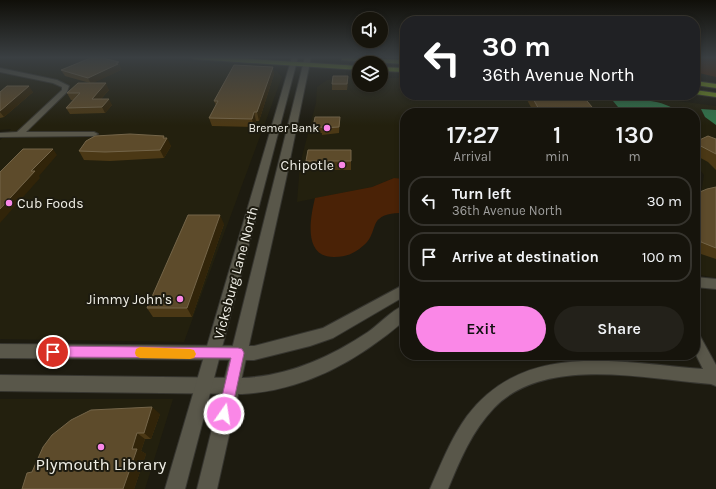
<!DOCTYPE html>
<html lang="en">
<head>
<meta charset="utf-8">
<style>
	:root { --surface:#16140c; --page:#23211a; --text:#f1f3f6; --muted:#9e9e9d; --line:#35332d; --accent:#fa87e7 }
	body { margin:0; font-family:Karla,sans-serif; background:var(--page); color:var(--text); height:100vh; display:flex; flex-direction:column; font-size:15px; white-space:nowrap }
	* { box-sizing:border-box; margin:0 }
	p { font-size:13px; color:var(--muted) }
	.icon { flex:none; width:22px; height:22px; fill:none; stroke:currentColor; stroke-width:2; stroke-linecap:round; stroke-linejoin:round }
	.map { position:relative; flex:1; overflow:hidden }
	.panel { position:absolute; left:400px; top:108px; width:300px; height:252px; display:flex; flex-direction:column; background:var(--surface); border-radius:16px; box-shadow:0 2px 6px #0003,0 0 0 1px var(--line) }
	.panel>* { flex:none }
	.banner { position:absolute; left:400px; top:16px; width:300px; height:84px; border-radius:16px; box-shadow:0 2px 6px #0003,0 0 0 1px var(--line); background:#202124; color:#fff; overflow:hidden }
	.tools { position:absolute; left:352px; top:12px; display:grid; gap:8px }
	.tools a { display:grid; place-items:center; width:36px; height:36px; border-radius:50%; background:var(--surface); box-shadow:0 2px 6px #0003,0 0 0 1px var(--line); font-size:20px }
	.pin { position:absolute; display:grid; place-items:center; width:34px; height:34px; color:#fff; margin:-17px; border:2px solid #fff; border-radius:50%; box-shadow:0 1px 4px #0007 }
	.me { position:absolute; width:44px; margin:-22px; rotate:13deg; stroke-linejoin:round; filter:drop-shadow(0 0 3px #0008) }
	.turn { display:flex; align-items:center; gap:14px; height:84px; padding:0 16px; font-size:18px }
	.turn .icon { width:52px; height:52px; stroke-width:2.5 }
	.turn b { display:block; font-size:28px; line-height:34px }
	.eta { display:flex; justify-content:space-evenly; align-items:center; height:68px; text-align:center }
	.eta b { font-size:24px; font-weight:600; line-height:28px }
	.button { display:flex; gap:8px; margin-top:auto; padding:8px 16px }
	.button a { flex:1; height:46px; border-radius:24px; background:var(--accent); color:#111; font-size:16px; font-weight:600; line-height:46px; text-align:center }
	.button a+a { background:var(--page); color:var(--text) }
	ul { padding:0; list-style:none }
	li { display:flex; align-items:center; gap:12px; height:50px; margin:0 8px 6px; padding:0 8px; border:2px solid var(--line); border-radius:16px }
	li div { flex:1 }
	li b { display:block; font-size:15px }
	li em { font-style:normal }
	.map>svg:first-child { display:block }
</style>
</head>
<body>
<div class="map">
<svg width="716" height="489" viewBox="0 0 716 489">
	<rect width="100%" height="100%" fill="#1d1b10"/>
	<path fill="#23200e" d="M0,57H145L269,69L277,71L282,77L184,342L0,339V140L11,129L0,130Z
		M347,77H359V85H381V78H405V95H632L716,106V278L695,274V197L701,194L704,175L695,164V113H405V179L394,178L372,187L297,202L300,164L316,103L317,87L327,80Z
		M0,399H173L145,489H0Z"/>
	<path fill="#4a2206" d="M695,57H716V77L695,72Z
		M394,178L405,179V213C397,213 385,213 379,219C373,223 374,237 364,245C355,253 347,257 334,257C303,257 310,219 315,198L372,187Z"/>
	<path fill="#31754a" d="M616,99C640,100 660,98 681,113H667L655,109L637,113H623L613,101Z
		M701,109L716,110V125L705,117Z"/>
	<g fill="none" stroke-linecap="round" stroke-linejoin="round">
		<g stroke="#36352f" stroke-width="2">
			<path id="minor" d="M0,68L57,80L69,86L67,92L26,132H94L98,134L94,136L0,137V133L17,132L62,90V87L53,83L0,72Z
				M695,334L700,336L716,365V386L711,384C645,379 545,355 494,408C472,431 460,460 448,489H430C441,464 451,438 467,416C525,339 620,363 703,369L695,353Z"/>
		</g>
		<g stroke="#36352f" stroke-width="2">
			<path id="tertiary" d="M695,277L716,279V289L695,287Z
				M405,284V296L333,338L310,346L254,360L0,358V344L254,346L323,328Z
				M405,305V320C359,360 304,391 242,394L0,391V375L242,378C288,376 329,358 368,332C380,324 391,310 405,305Z"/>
		</g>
		<g stroke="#36352f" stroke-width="2">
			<path id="secondary" d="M292,57H298L185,489H165Z
				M305,57H311L286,179L217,489H197Z"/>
		</g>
		<g stroke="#36352f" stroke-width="2">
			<path id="primary" d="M191,57H220L359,66V70L194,59Z
				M344,57L405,60V64L342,60V58Z
				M381,67L405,68V72L382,71Z
				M695,81L716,84V88L695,85Z
				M695,90L716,93V97L695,94Z"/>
		</g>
		<use href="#minor" fill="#59574a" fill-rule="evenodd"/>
		<use href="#tertiary" fill="#59574a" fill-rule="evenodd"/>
		<use href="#secondary" fill="#59574a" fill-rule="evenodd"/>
		<use href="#primary" fill="#6d8a21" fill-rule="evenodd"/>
	</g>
	<path fill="#4b3815" d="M121,68L120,69L121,70L92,83L109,90L101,99L112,105L105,113L70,114L66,108L73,100H71L67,93L90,83L65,76L61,70Z
		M274,74L259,121H256L254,127L212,126L209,118L216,105L214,101Z
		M348,82L347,90H332V84Z
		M0,92H33L4,117L0,118Z
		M527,95H582L597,113H534L526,98Z
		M340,117L339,133L322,135V133H314L313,127Z
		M165,138L171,146L164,158L110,161L84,160L79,151Z
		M716,139V170L708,162L695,155V142Z
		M351,150V170H307L306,161Z
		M716,187V259L695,252V194Z
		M224,224L192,317H153L147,308Z
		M160,414L151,439H145L141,451L146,454L134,489H22L32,472Z"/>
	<path fill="#312409" d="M119,62L121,68L120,69L121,70L91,84L88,78Z
		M273,67L274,74L259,121L257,112Z
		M106,83L109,90L95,105L92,99Z
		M29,86L33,92L4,117L0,112V111Z
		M109,99L112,105L105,113L102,107Z
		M254,112L256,121L254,127L252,119Z
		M164,136L166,140L167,138L171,146L164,158L160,150L163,138Z
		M53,149L57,155L39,176L40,178L0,223V209L31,171Z
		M220,215L224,224L192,317L187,308Z
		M152,407L160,414L151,439L144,433Z
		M137,433L145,439L141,451L146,454L134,489H123L132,449Z"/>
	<path fill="#5d4b2b" stroke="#746549" d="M93,57H99L119,62L116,63L118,64L88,78L61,70Z
		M234,65L273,67L257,112H254L252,119L209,118L218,101H214Z
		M333,76H348L347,84H332Z
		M78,83H106L92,99H109L102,107L66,108L80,93H67Z
		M7,86H29L0,111V92Z
		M531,95H582L597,113H541Z
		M315,117H340L339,127L322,128V127H313Z
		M130,134L164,136L163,138H167L160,150L105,152L79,151L86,141L95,136Z
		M708,136L716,139V154L695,143V142Z
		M23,149H53L31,171H35L0,209V172Z
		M308,150H351V161H306Z
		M716,187V248L701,242L695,214V194L707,189Z
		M188,215H220L187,308H147Z
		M152,407L144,433H137L132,449H137L123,489H22L27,473L32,472L43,447L52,435L71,420L91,410Z"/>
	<linearGradient id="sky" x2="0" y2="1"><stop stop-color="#100f09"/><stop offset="0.46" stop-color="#3a3f42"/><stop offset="1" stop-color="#3a3f42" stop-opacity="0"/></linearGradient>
	<rect width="716" height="125" fill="url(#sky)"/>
	<path fill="#fa87e7" stroke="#a25896" d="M53,346L238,348L242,349L244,353L231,414L229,418L224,420L220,418L218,414L231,358L53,357L49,355L47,352L49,348Z"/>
	<path fill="#f59e0b" d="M140,347L190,349L194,350L196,354L194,358L190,359L140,358L136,356L135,353L136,349Z"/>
	<g fill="#fa87e7" stroke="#1d1b10" stroke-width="1.5">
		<circle cx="327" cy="128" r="4"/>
		<circle cx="342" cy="165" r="4"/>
		<circle cx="9" cy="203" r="4"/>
		<circle cx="180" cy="299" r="4"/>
		<circle cx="101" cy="447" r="4"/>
	</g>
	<g text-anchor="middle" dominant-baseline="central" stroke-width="4" stroke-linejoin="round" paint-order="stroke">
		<g font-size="12" fill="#f0efe7" stroke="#1d1b10" text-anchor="end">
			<text x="319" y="128">Bremer Bank</text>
		</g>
		<g font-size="14" fill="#f0efe7" stroke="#1d1b10" text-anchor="end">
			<text x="334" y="165">Chipotle</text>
			<text x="17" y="203" text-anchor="start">Cub Foods</text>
			<text x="172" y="299">Jimmy John's</text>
		</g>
		<g font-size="14" fill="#f0efe7" stroke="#1d1b10">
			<text transform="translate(236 273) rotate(-75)">Vicksburg Lane North</text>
		</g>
		<g font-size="17" fill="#f0efe7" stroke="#1d1b10">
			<text x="101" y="464">Plymouth Library</text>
		</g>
	</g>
</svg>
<div class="tools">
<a><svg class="icon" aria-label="sound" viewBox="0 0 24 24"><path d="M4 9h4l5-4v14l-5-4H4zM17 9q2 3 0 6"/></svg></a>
<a><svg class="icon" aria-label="layers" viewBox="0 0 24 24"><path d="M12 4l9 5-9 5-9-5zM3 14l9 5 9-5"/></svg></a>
</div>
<div class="pin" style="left:53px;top:352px;background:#d93025"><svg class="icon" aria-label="arrive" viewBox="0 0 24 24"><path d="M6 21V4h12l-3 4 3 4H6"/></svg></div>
<svg class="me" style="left:224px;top:414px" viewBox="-20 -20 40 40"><circle r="17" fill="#fa87e7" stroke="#fff" stroke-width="3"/><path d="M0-11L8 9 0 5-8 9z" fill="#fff"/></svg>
<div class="banner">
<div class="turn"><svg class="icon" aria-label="left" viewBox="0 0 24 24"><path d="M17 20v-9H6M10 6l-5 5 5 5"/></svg><div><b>30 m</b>36th Avenue North</div></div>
</div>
<section class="panel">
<div class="eta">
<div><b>17:27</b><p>Arrival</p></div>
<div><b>1</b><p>min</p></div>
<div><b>130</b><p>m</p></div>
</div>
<ul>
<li><svg class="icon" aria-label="left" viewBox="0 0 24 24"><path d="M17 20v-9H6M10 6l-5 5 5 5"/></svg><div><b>Turn left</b><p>36th Avenue North</p></div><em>30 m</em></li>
<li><svg class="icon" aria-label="arrive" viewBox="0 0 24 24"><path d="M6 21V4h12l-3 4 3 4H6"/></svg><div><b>Arrive at destination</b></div><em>100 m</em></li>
</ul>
<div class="button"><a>Exit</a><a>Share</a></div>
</section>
</div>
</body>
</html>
